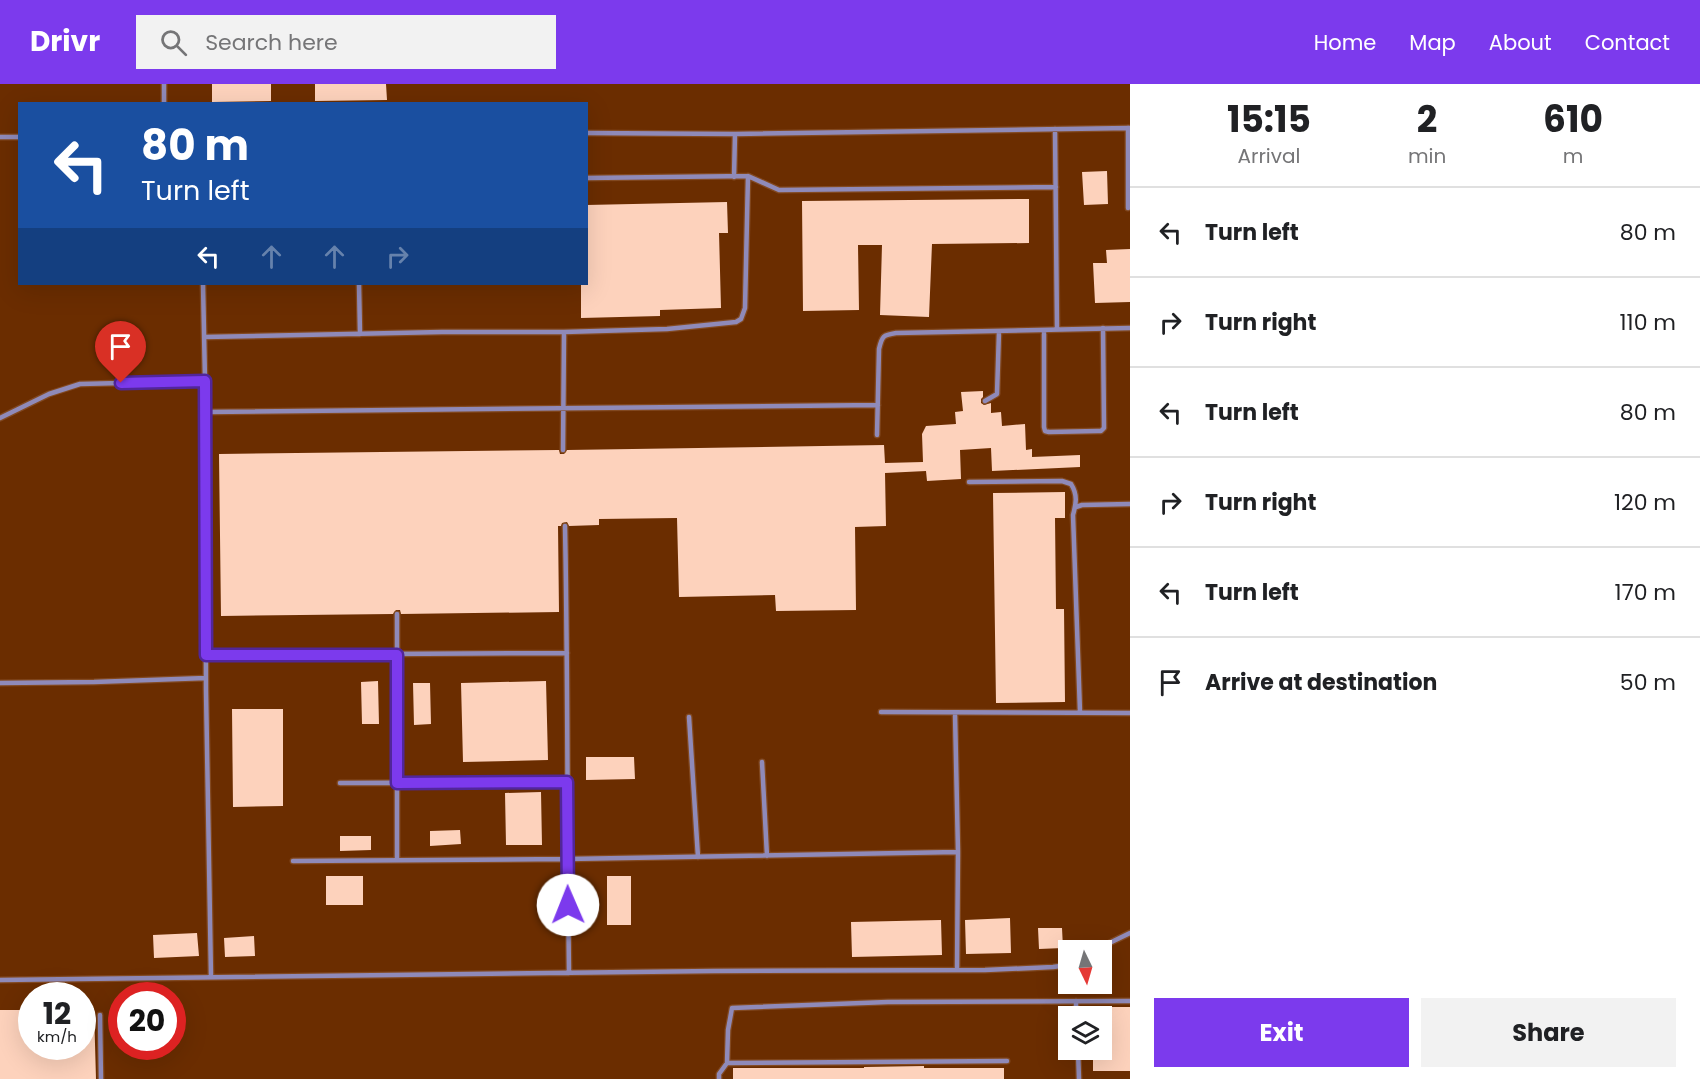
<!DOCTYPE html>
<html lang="en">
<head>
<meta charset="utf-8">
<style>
	:root { --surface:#fff; --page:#f2f2f2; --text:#202124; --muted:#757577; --line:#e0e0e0; --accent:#7c3aed }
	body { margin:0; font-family:Poppins,sans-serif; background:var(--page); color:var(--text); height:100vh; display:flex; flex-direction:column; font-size:22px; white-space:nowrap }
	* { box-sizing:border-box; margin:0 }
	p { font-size:20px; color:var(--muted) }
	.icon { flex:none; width:33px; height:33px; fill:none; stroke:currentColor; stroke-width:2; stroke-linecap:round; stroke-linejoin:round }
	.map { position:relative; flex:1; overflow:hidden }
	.details { display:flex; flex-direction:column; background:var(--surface); width:570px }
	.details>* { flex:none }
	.banner { position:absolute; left:18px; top:18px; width:570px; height:183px; border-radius:0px; box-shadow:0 6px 24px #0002; background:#1a4fa0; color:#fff; overflow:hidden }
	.needle { width:39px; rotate:175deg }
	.controls { position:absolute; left:1058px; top:856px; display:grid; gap:12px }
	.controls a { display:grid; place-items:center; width:54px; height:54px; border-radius:0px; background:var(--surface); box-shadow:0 6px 24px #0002; font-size:30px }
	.speed { position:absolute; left:18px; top:898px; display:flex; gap:12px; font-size:30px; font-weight:700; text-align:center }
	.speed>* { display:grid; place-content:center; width:78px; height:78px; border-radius:50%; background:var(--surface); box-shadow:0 6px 24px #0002; line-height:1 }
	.speed small { font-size:15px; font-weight:400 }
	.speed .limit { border:9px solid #d22; background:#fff; color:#111 }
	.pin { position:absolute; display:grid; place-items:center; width:51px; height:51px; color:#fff; margin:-62px -26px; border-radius:50% 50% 50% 0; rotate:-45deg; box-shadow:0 0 6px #0007 }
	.pin .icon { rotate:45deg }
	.me { position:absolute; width:66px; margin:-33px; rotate:359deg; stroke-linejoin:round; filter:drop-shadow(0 0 4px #0008) }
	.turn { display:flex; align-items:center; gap:21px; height:126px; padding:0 24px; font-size:27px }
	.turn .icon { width:78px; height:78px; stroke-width:2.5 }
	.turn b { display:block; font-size:42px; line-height:51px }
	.lanes { display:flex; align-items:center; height:57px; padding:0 24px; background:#0003; justify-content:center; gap:30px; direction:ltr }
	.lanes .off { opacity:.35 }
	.eta { display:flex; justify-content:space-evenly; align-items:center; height:102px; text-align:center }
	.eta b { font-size:36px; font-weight:700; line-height:42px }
	.cta { display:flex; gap:12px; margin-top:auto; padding:12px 24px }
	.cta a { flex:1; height:69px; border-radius:0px; background:var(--accent); color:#fff; font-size:24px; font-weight:700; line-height:69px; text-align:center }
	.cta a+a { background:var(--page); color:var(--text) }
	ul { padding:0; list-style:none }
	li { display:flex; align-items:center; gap:18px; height:90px; padding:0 24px; border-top:2px solid var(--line) }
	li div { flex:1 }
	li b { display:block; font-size:22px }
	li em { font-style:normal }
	header { display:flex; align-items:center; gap:36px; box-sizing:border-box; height:84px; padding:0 30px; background:var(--accent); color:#fff }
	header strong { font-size:28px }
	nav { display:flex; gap:33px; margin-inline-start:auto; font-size:21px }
	.search { width:420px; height:54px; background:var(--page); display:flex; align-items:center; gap:15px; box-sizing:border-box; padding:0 21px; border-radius:0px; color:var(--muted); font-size:22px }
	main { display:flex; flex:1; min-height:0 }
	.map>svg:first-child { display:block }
</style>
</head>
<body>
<header>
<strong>Drivr</strong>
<div class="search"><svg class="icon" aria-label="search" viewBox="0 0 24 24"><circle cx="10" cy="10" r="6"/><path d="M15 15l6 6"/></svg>Search here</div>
<nav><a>Home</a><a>Map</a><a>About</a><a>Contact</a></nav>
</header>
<main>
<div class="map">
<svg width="1130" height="995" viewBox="0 0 1130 995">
	<rect width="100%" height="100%" fill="#6b2d00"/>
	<path fill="#fdd2bc" d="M212,0H271V17L212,18Z
		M315,0H386L387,16L315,17Z
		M1107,87L1108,120L1084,121L1082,88Z
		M1029,115V159L932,160L929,233L880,231L882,161H858L859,226L803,227L802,117Z
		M727,118L728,149H719L721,224L660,226V232L581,234V200H586V121Z
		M1130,165V218L1095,219L1093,179H1107L1106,166Z
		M983,307V313L981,315V319L984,321L991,319V329L1001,328L1002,342L1025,340L1026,366L1032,365V373L1080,371V383L992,387L991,364L960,366L961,395L927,397L926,387L885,389L886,442L855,443L856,526L776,527L775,511L679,513L677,434L599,435V441L569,442L567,438L562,439L561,442H558L559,528L401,530L400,526H396L393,530L221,532L219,370L559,366L560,370H564L567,366L884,361L885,379L923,378L922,350L926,342L956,340L955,328L963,327L961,308Z
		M1065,408V434H1055L1056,525H1064L1065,618L996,619L993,409Z
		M378,597L379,640H362L361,598Z
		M546,597L548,676L463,678L461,599Z
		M413,599H430L431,640L414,641Z
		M232,625H283V722L233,723Z
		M586,673H634L635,695L586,696Z
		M541,708L542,761H506L505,709Z
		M460,746L461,760L430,762V747Z
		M340,752H371V766L340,767Z
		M326,792H363V821H326Z
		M607,792H631V841H607Z
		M1010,834L1011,869L966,870L965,836Z
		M941,836L942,871L852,873L851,838Z
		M1038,844H1062L1063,864L1039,865Z
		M197,849L199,872L154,874L153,851Z
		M254,852L255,872L225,873L224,854Z
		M1093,923H1130V987H1093V966H1101V933H1093Z
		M94,924L96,995H0V926H32V963H82V925Z
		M924,982V984H1004V995H733V984H864V983Z"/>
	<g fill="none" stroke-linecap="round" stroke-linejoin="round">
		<g stroke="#824921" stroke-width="7">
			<path id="lane" d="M164,20V0
				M1128,44V124
				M1055,45L1057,245
				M586,49L735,50L1130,44
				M0,53H20
				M734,93L735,50
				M586,94L748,92L779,106L1056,103
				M203,200L205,297L206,606L211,893
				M359,200L360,250
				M1044,246V343L1045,347L1049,348L1098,347H1101L1104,344L1103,244
				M204,253L442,248H564L667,245L736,238L741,235L745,224L748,92
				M985,317L997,310L999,247
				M205,328L878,321
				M0,334L49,310L80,300L205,297
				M877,351L879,265C882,252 883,251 896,249L1130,244
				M563,366L564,248
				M969,398L1062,397L1071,400C1078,411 1076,420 1073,431L1080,628
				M1076,423L1082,421L1130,420
				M565,442C568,591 567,740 569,889
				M397,530V776
				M206,571L567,569
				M0,599L94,598L206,594
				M881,628L1130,629
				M955,629L958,768L957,886
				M689,633L698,773
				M762,678L767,772
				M340,699L567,698
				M293,777L568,775L958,768
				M1093,867L1130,849
				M0,896L714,887L985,886L1053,883L1068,881
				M1076,917V933
				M100,931L101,995
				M1078,966L1079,995
				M727,979L1007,977
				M719,995V990L727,979L728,946L732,924L888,918L1130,917"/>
		</g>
		<use href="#lane" stroke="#8f8ab9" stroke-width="4.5"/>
	</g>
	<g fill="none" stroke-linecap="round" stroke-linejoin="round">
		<g stroke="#51269a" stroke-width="15">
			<path id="route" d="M121,299L205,297L206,571H397V699L567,698L568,821"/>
		</g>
		<use href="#route" stroke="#7c3aed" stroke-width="10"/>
	</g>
</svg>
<div class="controls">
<a><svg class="needle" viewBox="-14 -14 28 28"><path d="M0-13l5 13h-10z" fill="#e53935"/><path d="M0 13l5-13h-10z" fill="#757577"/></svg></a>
<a><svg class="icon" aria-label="layers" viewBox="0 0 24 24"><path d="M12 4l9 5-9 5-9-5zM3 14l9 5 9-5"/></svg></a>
</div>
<div class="speed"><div>12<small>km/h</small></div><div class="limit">20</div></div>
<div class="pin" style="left:121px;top:299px;background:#d93025"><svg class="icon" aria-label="arrive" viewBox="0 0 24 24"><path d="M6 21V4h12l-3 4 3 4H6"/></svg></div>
<svg class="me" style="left:568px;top:821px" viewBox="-20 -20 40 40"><circle r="19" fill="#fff"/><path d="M0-13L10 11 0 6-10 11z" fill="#7c3aed"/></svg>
<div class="banner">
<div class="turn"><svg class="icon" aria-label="left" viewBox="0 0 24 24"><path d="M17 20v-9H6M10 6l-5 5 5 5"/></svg><div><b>80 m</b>Turn left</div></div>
<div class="lanes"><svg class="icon" aria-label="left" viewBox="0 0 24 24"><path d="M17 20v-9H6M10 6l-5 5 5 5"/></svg><svg class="icon off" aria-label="ahead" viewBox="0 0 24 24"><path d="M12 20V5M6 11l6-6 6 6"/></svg><svg class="icon off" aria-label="ahead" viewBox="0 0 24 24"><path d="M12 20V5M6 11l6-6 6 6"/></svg><svg class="icon off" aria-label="right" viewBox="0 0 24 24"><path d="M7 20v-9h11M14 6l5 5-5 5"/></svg></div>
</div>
</div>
<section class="details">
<div class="eta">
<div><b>15:15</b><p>Arrival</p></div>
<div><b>2</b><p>min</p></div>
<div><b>610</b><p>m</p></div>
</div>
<ul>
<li><svg class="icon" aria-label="left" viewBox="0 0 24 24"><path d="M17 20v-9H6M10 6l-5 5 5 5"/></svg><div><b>Turn left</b></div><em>80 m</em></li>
<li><svg class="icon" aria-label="right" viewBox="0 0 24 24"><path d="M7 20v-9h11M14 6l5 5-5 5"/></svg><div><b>Turn right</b></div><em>110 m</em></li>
<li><svg class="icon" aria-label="left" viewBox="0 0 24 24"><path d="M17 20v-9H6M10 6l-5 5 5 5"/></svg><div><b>Turn left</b></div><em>80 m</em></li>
<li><svg class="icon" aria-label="right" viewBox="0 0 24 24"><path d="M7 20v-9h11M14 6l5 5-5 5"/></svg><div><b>Turn right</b></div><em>120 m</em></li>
<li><svg class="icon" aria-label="left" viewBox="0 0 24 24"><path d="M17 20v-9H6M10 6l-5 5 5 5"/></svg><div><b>Turn left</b></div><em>170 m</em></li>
<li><svg class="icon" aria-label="arrive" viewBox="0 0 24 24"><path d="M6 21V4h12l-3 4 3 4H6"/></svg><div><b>Arrive at destination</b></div><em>50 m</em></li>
</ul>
<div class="cta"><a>Exit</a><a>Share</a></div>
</section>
</main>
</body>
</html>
